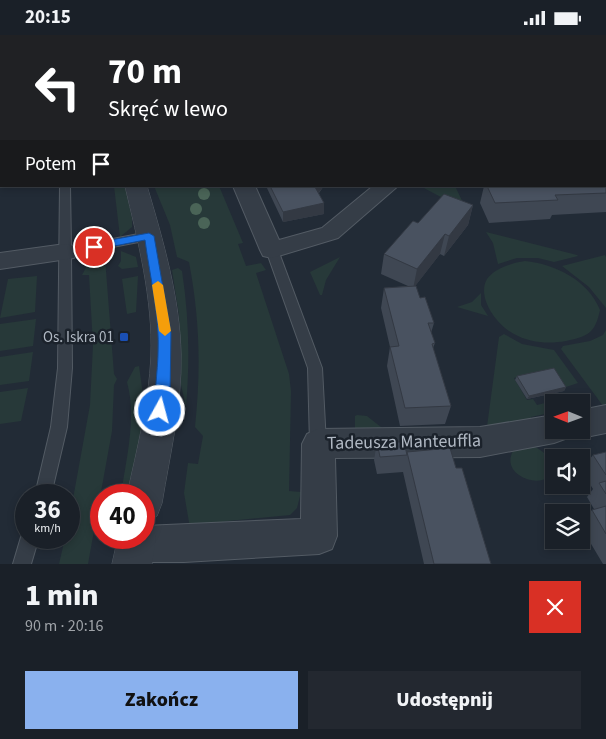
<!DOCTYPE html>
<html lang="pl">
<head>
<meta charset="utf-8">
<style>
	:root { --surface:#1a2028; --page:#232830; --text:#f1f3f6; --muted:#9fa3a8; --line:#383e45; --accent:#8ab1ee }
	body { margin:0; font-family:"Source Sans 3",sans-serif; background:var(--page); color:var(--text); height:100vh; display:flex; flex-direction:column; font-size:19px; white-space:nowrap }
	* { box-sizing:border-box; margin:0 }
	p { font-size:16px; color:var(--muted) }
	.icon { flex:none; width:28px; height:28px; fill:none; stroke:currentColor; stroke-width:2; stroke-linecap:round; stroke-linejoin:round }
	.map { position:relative; height:529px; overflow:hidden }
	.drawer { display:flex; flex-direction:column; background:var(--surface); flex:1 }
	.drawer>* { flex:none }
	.top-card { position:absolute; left:0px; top:0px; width:606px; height:152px; box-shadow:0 2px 8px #0003,0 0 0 1px var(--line); background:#202124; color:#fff; overflow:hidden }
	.needle { width:32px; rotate:271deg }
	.controls { position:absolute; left:545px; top:359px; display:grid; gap:10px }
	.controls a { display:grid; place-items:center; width:45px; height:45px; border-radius:0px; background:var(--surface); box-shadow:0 2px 8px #0003,0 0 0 1px var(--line); font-size:25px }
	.speed { position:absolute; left:15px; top:449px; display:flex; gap:10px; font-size:25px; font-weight:700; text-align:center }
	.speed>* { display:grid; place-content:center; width:65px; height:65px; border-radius:50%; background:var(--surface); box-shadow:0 2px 8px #0003,0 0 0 1px var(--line); line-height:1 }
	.speed small { font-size:12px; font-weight:400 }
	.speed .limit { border:8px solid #d22; background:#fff; color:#111 }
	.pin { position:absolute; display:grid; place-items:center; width:42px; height:42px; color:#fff; margin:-21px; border:2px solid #fff; border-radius:50%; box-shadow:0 1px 5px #0007 }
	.me { position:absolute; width:55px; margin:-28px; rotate:7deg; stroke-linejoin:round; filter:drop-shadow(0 0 4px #0008) }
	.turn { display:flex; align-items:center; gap:18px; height:105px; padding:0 25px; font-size:22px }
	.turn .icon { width:65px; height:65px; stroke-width:2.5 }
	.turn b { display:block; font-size:35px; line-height:42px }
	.then { display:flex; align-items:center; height:48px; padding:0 25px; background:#0003; gap:10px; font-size:19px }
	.round { display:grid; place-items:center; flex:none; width:52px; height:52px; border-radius:0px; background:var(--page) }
	.head { display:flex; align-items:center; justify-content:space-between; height:85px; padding:0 25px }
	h1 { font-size:30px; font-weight:800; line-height:38px }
	.button { display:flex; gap:10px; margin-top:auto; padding:10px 25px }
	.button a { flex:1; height:58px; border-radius:0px; background:var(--accent); color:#111; font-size:20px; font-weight:800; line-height:58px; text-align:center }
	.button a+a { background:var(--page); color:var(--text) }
	.status { display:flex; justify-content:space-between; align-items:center; height:35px; padding:0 25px; background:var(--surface); direction:ltr }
	.status svg { height:14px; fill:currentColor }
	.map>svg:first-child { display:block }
</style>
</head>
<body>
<div class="status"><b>20:15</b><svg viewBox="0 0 49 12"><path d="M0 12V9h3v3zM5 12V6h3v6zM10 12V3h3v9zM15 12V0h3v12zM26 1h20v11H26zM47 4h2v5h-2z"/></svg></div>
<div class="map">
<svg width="606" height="529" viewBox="0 0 606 529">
	<rect width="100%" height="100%" fill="#222b36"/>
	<path fill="#273939" d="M114,151H125L132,183V192L120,202Z
		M154,151H219L243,208L238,209L246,231L261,228L266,235L256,238L289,339L291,356L289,456L301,457L297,473L290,480L228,486L190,493L184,458L188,428L198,429L203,401L195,392C201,334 200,285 189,227L177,222L170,190Z
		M426,151H455L467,176L424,153Z
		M486,197L577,220L578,221L554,227L538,223H517L498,229L493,208Z
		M121,216L136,222L138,232L122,234L118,231L121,226Z
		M605,220L606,222V273L589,252L562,231Z
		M340,222L326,245L322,260H320L310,237Z
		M105,223L114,339L117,344L114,350L112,396L88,529H59L65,503L69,502V486L90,370L93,310L89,240H82L88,229Z
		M525,226C555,229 588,245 600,275C595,298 589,301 566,306C549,309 530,308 514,299C498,291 476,263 487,244C495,233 512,228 525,226Z
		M178,233L182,236C189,282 190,325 186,372L181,350L179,280L172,235Z
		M37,241L35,277L0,283L8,244Z
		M138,241L136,277L127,279L122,244Z
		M481,258V270L488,281L457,272L472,267Z
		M36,284L33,311L0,316V289Z
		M606,295V375L561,314L563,311L590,306L603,300Z
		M504,299L522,309L554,315L578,348L563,353L551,335L514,343L527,365L533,364L537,370L561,364L563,367L554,368V377L531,382L532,391L486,399L499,302Z
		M33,317L29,346L0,350V322Z
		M139,331L144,367L143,384L129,460H121C126,424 137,383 127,347L135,332Z
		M28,353L21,386L0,389V357Z
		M357,380L367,381L396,404L355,405V381Z
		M531,410C540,414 548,419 551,429C558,459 495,445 514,414Z"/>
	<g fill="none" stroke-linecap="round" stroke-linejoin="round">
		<path fill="#39485e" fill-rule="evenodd" d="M431,0H447V1H431Z
			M605,55H606V64H605Z"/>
		<g stroke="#535b64" stroke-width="2">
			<path id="service" d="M0,9H1V13H0Z
				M60,151H70L71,212L149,197L155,201L149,205L71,220L72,333L67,392L51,460H35L51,392L58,333Z
				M272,211L278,215L322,333L326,409L323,414L318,416L313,414L310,409L308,333L266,215Z
				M26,495V502H39L31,529H13L21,502Z"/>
		</g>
		<g stroke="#535b64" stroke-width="2">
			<path id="minor" d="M233,151H255L279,205L322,193L373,151H398L338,203L272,223L263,221L260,215Z
				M65,209L74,211L77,217L74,223L0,234V218Z
				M606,370V398L581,403L569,397L565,404L554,408L480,422L335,423L337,501L332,514L319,519L184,527H136L123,522L118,509L120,502H144V491L301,484L302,409L307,399L318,394L480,392L554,380V395H581V375Z"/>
		</g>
		<g stroke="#535b64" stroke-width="1">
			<path id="tertiary" d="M16,0H35L36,1H17Z
				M46,0H63L64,1H47Z
				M125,151H147C163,205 180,263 181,320C182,370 170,419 162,468L157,481L144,486L151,488L156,502L152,529H112L118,502H144V460H127C137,414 149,368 151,321C153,264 138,206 125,151Z"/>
		</g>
		<g stroke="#535b64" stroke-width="1">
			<path id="secondary" d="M526,0H545L546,1H527Z
				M605,18H606V28H605Z"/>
		</g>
		<g stroke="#3f4650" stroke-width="1">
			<path id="primary" d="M553,0H572L573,1H554Z
				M581,0H600L601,1H582Z"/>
		</g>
		<use href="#service" fill="#353d47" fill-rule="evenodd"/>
		<use href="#minor" fill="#353d47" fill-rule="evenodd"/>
		<use href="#tertiary" fill="#353d47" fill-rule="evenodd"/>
		<use href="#secondary" fill="#444c59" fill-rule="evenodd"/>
		<use href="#primary" fill="#535c67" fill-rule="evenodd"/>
	</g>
	<g fill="#4a6457">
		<circle cx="204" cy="159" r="6"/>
		<circle cx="196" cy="174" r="6"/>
		<circle cx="204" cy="188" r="6"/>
	</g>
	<path fill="#3f4753" d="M606,138V177L552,180L550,184L489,188L480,168L484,151H605Z
		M266,151H324L319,158L324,179L283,187Z
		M473,170L468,190L444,221L440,219L415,251L420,263L434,288L431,298L435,308L433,313L451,371L445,389L400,391L387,331L390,312L381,273L384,253L408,251L381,239L384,219L418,188Z
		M517,341L566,352L564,356L527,364L515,345Z
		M377,407L456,433L491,529H424L403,437L377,439L374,425Z
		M606,417V529H603L581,492V487L592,475L594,474L587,462L593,454L581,435L593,420Z"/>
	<path fill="#333943" d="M1,53V68H0V54Z
		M0,102L1,105V119L0,123Z
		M316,151H324L315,162V152Z
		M324,168V179L283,187V177Z
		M473,170L468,190L444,221L449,201Z
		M445,199L440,219L413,254L417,234Z
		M566,352L564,356L527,364L529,361Z"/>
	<path fill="#495260" stroke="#333943" d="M233,0H260L261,1H234Z
		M0,16H1V29L0,30Z
		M0,34H1V53L0,54Z
		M605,138H606V158L555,160L558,165L495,168L487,151H605Z
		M270,151H316L315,152L324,168L283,177Z
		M444,159L473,170L449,201L445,199L417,234L384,219L413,186L418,188Z
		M416,251L420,263L425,262L434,288H428L435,308L432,309L451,371L405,373L390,312L399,311L384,253Z
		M554,333L566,352L529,361L517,341Z
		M377,407H404L407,420L380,422Z
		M450,413L456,433H462L491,529H434L407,417Z
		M606,417V440L593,420Z
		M606,446V459L599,448Z
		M606,471V499L592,475Z"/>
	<path fill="#1a73e8" stroke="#114b97" d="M149,198L154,201L171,298L170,360L165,380H155C153,375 158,330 158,319C160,281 150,243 145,205L94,215L89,212L94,208Z"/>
	<path fill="#f59e0b" d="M158,246L163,250L171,296L165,301L159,296L152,250Z"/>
	<rect fill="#1a4fb4" stroke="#1b222b" stroke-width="2" x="119" y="297" width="10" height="10" rx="2.5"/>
	<g text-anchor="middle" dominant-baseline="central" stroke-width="5" stroke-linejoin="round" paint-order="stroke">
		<g font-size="15" fill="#b0b8c3" stroke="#1b222b" text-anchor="end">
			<text x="114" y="302">Os. Iskra 01</text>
		</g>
		<g font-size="18" fill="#b0b8c3" stroke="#1b222b">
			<text transform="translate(404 407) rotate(-1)">Tadeusza Manteuffla</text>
		</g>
	</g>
</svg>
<div class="controls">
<a><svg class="needle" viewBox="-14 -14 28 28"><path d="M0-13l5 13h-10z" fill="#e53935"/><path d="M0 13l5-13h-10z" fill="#9fa3a8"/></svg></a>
<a><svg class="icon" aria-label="sound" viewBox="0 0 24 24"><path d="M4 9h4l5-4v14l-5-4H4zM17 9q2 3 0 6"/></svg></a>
<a><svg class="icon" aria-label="layers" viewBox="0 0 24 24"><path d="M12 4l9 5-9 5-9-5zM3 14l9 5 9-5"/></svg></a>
</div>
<div class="speed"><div>36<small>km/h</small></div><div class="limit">40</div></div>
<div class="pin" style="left:94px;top:212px;background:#d93025"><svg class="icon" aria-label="arrive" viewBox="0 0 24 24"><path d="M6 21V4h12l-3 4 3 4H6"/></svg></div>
<svg class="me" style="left:160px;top:376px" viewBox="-20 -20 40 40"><circle r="17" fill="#1a73e8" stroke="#fff" stroke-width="3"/><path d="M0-11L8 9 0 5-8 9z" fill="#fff"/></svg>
<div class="top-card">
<div class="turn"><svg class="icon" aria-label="left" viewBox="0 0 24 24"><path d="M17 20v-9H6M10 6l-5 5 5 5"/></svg><div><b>70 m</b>Skręć w lewo</div></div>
<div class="then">Potem<svg class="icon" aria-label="arrive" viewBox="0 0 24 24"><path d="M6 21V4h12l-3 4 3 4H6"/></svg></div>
</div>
</div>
<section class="drawer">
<div class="head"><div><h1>1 min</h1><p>90 m · 20:16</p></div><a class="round" style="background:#d93025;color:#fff"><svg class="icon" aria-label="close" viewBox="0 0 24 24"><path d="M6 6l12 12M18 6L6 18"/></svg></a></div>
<div class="button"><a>Zakończ</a><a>Udostępnij</a></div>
</section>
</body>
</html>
